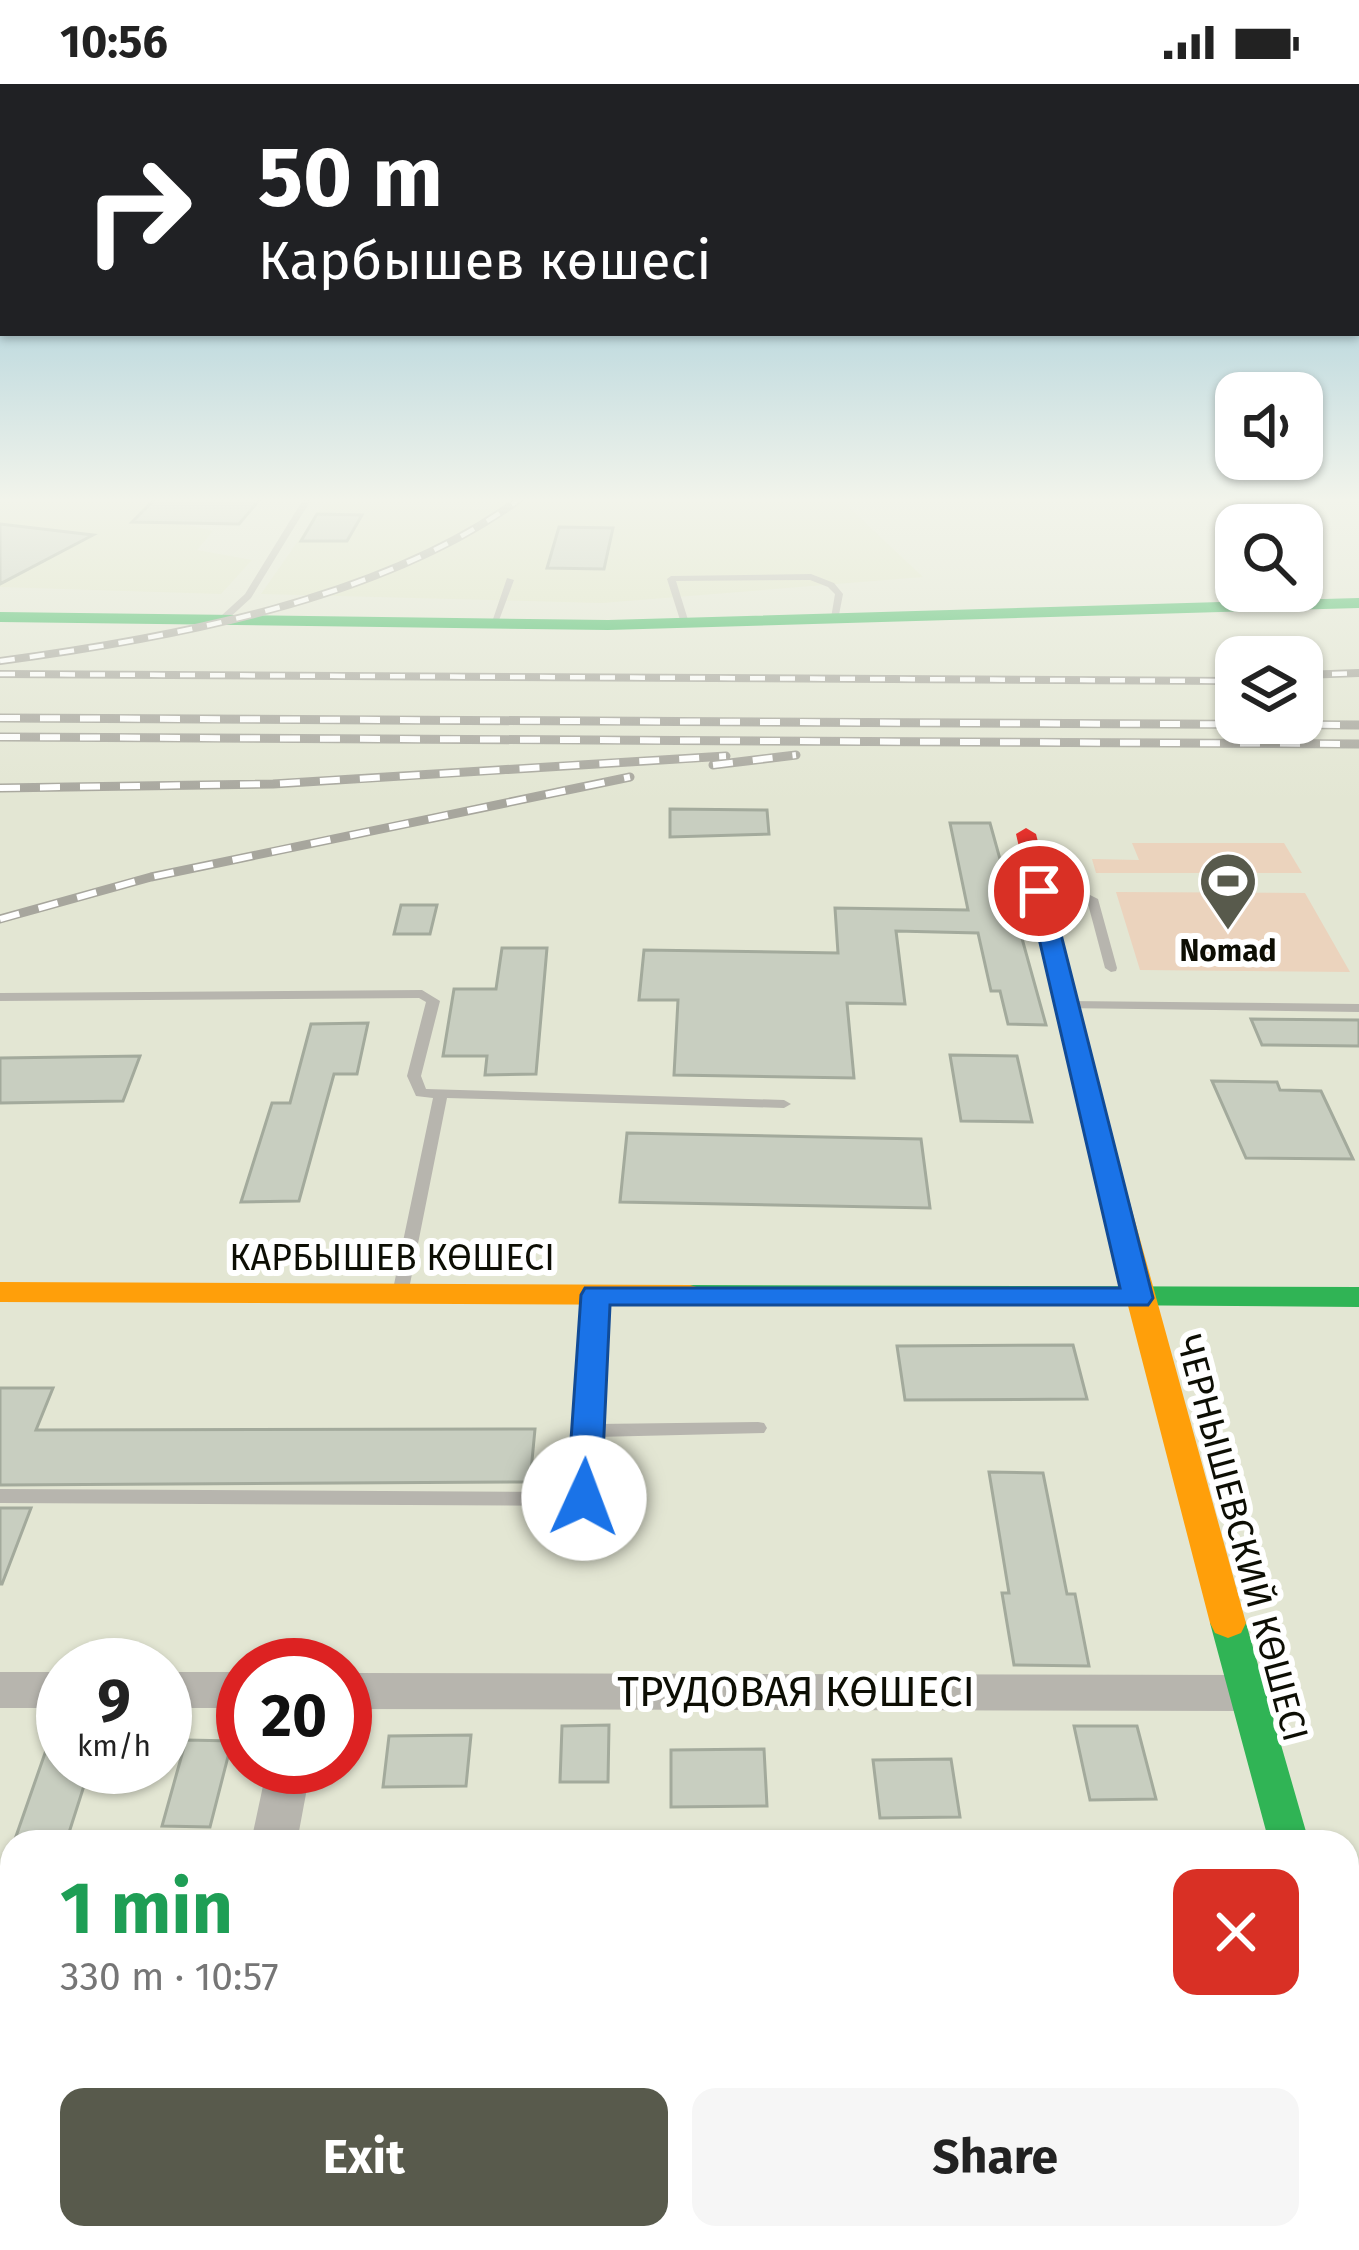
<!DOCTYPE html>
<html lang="en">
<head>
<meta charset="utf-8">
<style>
	:root { --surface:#fff; --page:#f6f6f6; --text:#222; --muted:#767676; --accent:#585a4c }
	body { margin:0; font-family:"Fira Sans",sans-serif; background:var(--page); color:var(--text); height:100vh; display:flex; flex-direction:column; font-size:45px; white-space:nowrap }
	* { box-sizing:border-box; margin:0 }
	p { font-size:39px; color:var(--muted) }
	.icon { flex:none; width:66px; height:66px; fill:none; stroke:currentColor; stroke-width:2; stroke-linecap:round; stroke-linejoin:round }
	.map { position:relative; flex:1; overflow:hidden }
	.drawer { position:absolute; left:0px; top:1746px; width:1359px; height:420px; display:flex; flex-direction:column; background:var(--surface); border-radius:36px 36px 0 0; box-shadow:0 3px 9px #0004 }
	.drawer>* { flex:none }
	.banner { position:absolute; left:0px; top:0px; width:1359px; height:252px; box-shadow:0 3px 9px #0004; background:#202124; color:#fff; overflow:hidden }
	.tools { position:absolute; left:1215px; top:288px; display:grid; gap:24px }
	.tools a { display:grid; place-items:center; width:108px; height:108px; border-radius:24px; background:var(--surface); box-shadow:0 3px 9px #0004; font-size:60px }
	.speed { position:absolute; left:36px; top:1554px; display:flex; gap:24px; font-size:60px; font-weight:700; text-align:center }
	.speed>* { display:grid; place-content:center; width:156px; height:156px; border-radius:50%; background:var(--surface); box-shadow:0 3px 9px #0004; line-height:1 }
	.speed small { font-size:30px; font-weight:400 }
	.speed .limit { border:18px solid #d22; background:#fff; color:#111 }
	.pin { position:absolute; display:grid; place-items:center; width:102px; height:102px; color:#fff; margin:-51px; border:6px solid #fff; border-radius:50%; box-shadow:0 3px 12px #0007 }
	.me { position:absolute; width:132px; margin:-66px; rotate:2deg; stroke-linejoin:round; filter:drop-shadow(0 0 9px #0008) }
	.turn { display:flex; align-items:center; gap:42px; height:252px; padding:0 60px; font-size:54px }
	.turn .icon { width:156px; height:156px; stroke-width:2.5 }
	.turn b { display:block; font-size:84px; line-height:102px }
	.round { display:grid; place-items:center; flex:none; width:126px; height:126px; border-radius:24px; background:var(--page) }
	.head { display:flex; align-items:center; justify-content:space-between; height:204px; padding:0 60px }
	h1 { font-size:72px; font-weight:700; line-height:90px; color:#1e9e55 }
	.primary-button { display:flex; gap:24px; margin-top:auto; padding:24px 60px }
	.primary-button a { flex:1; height:138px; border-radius:24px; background:var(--accent); color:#fff; font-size:48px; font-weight:700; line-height:138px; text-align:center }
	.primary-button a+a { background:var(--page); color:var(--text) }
	.status { display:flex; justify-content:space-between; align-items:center; height:84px; padding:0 60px; background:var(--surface); direction:ltr }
	.status svg { height:33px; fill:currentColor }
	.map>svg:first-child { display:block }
</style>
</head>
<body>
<div class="status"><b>10:56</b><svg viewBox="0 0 49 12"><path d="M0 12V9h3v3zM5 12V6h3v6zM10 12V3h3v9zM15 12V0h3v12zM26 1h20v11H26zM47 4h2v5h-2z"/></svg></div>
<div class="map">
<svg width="1359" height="2166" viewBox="0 0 1359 2166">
	<rect width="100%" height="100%" fill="#e3e6d3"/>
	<path fill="#dfe4c4" d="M0,414H199L176,438L213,447L197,466L252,476L221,510L0,503Z
		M499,414H839L923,493L602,519L261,510L324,420L488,425Z"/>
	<path fill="#ebd3bd" d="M1132,759H1284L1302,789H1096L1092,775L1139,776Z
		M1116,808L1305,809L1350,888L1140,886Z"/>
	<path fill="#c8cec0" stroke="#a3aa9c" stroke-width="3" d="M156,414H261L239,440L132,438Z
		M317,430L362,431L347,457H301Z
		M0,440L93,451L0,500Z
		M559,443L613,444L604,485L547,484Z
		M670,725L767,726L769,750L670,753Z
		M950,739H990L1046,941L1008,940L1000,907H991L978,849L896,847L905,920L847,919L854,994L674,991L678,916H639L644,866L838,869L835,824L968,826Z
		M401,821H437L430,850H394Z
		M502,864H547L536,990L485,991L487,972H443L454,905H496Z
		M1251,935L1359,936V962L1262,961Z
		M368,939L357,990H334L299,1117L241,1118L272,1019H290L311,940Z
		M950,971L1017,972L1032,1038L961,1037Z
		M140,972L123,1017L0,1019V974Z
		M1212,997L1277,998L1280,1006L1321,1007L1353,1075L1246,1074Z
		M627,1049L921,1055L930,1124L620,1118Z
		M1073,1261L1087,1315L905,1316L897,1262Z
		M0,1304H53L36,1346L535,1345L530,1398L0,1401Z
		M989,1388L1043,1389L1067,1510H1075L1089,1582L1014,1581L1002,1509H1009Z
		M0,1424H31L2,1500H0Z
		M59,1629L63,1630V1683H90L66,1758H14Z
		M609,1641L608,1698H560L562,1642Z
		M1074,1642H1137L1156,1715L1090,1716Z
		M471,1651L466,1702L383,1703L389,1652Z
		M186,1656L232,1657L210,1743L162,1742Z
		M764,1665L767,1722L671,1723V1666Z
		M951,1675L960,1733L880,1734L873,1676Z"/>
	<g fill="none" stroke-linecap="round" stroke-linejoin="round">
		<path fill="#b7b5ae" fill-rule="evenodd" d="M304,414H312L251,514L227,536H221V532L245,510Z
			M811,490L834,499L843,510L838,536L831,534L835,510L828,503L810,496L676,497L689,539L685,542L681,539L667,495L671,492Z
			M507,494L514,496L498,539L491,541Z
			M1039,803H1074L1098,815L1117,884L1116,887L1111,888L1105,884L1088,820L1072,811L1035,810V804Z
			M422,906L440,917L421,992L426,1005L784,1016L791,1020L784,1024L447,1014L408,1210L400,1215L392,1210L433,1014L416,1012L407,992L426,918L419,914L0,917V909Z
			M1067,917L1359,920V928L1062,924L1060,921L1062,918Z
			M595,1206L601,1207L603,1211L597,1340L758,1338L764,1339L767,1344L764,1349L596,1353L593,1415L591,1420L584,1422L0,1419V1405L575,1408L587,1211L589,1207Z
			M1347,1900L1359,1901V1925L1347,1924Z"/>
		<path fill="#b7b5ae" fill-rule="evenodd" d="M0,1588H63V1624H0Z
			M165,1588H243V1624H165Z
			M345,1589L1247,1591L1262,1597L1268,1609L1262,1621L1247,1627L345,1625Z
			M267,1683H311L297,1758H251Z
			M0,2019H12V2071H0Z
			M1347,2027H1359V2079H1347Z
			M166,2154H220L218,2166H164Z"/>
		<path fill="#30b455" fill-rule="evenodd" d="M1359,514V524L608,546L0,538V528L608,536Z
			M690,1201L1359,1203V1223L680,1218L675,1211L680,1204Z
			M1228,1524L1241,1529L1246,1539L1309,1758H1269L1210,1539L1215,1529Z"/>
		<path fill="#ff9f0a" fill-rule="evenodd" d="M1108,1082L1122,1090L1246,1539L1241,1549L1228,1554L1215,1549L1210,1539L1094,1090Z
			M0,1198L690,1201L700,1204L705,1211L700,1218L690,1221L0,1218Z
			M1347,1946L1359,1951V2035L1347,2030Z"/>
		<path fill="#e5322d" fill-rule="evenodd" d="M1026,744L1036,750L1122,1090L1108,1098L1094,1090L1016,750Z"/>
		<g stroke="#a7a69d" stroke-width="8">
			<path id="rail-far1" d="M0,577C166,555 384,516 521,414
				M0,590L1236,597
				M1302,591L1359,589"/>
		</g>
		<g stroke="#a7a69d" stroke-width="9">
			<path id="rail" d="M0,634L1359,641
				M0,653L1359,660
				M713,681L796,671
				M0,704L273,700L726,672
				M0,835L151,793L630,693"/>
		</g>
		<use href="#rail-far1" stroke="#fff" stroke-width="4.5" stroke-dasharray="15" stroke-linecap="butt"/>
		<use href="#rail" stroke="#fff" stroke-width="6" stroke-dasharray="20" stroke-linecap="butt"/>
	</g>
	<linearGradient id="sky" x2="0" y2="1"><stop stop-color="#77b6ce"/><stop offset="0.58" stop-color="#f2f4eb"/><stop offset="1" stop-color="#f2f4eb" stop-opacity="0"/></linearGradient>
	<rect width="1359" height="717" fill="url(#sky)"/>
	<path fill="#1a73e8" stroke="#114b97" stroke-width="3" d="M1039,801L1050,807L1153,1214L1148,1221H610L601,1414L596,1424L584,1427L572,1424L567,1414L581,1211L585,1204H1120L1028,807Z"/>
	<defs>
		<g id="stadium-pin" transform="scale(3)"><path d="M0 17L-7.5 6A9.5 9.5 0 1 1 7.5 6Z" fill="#585a4c" stroke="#fff"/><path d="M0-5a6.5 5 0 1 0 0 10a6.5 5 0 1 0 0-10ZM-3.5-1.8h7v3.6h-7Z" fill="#fff"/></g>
	</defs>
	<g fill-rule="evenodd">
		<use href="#stadium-pin" x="1228" y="797"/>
	</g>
	<g text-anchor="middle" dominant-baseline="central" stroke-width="12" stroke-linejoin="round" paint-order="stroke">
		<g font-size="30" font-weight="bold" fill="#0d0e04" stroke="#fff">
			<text x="1228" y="867">Nomad</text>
		</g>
		<g font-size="36" fill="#0d0e04" stroke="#fff">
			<text x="392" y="1174">КАРБЫШЕВ КӨШЕСІ</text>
			<text transform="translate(1242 1454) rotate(75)">ЧЕРНЫШЕВСКИЙ КӨШЕСІ</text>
		</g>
		<g font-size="42" fill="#0d0e04" stroke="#fff">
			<text x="796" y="1608">ТРУДОВАЯ КӨШЕСІ</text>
		</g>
	</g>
</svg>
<div class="tools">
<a><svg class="icon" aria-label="sound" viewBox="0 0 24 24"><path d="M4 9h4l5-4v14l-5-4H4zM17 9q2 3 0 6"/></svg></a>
<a><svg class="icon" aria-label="search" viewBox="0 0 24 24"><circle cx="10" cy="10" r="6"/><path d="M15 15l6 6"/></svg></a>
<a><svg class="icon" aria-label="layers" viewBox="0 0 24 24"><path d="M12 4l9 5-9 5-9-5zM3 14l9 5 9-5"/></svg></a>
</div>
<div class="speed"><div>9<small>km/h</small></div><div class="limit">20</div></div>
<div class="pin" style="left:1039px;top:807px;background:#d93025"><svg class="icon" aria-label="arrive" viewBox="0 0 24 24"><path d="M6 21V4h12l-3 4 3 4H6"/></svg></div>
<svg class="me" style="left:584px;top:1414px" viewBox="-20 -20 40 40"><circle r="19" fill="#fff"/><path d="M0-13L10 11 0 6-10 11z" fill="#1a73e8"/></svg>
<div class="banner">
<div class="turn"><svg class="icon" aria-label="right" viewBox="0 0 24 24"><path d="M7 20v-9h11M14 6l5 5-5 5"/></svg><div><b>50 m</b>Карбышев көшесі</div></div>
</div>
<section class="drawer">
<div class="head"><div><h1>1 min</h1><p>330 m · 10:57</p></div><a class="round" style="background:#d93025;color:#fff"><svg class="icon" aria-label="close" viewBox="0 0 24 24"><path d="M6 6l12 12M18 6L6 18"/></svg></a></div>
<div class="primary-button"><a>Exit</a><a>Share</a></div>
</section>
</div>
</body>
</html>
